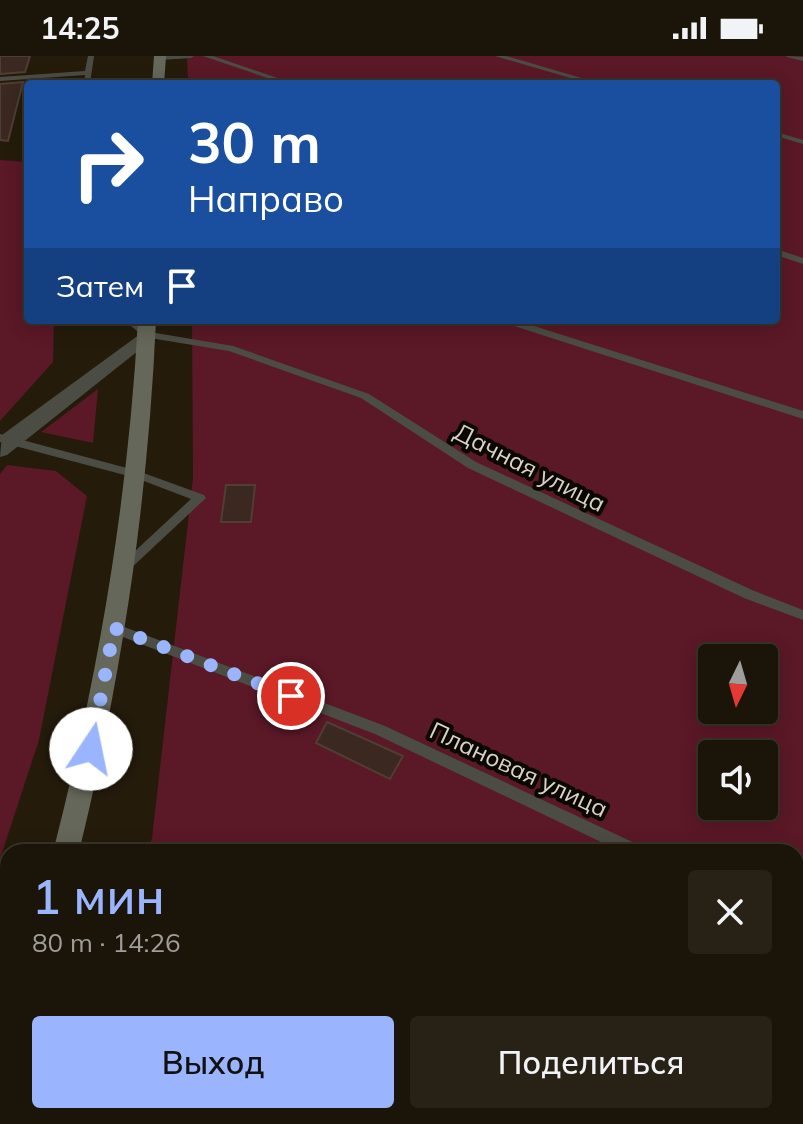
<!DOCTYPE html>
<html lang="ru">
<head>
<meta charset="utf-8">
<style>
	:root { --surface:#1b1408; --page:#282116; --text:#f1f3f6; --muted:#a09e9c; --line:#393329; --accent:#9ab5fd }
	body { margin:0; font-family:Mulish,sans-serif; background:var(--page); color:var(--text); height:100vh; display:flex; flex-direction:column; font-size:30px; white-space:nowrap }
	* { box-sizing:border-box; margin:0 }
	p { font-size:26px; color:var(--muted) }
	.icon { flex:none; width:44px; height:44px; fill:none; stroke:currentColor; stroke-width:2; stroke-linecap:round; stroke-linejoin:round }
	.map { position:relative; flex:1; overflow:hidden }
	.side { position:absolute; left:0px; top:788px; width:804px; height:280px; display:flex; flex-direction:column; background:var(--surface); border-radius:24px 24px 0 0; box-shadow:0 4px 20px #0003,0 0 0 2px var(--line) }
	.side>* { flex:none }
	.guide { position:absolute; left:24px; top:24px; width:756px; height:244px; border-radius:8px; box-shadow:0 4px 20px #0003,0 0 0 2px var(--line); background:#1a4fa0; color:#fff; overflow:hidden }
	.needle { width:52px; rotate:185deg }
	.buttons { position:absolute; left:698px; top:588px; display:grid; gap:16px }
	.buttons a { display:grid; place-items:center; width:80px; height:80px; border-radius:8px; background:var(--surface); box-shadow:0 4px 20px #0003,0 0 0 2px var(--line); font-size:40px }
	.pin { position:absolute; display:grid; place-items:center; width:68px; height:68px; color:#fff; margin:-34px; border:4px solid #fff; border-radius:50%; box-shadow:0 2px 8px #0007 }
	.me { position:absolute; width:88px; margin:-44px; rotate:11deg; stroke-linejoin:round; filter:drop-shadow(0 0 6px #0008) }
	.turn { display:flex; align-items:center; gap:28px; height:168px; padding:0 32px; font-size:36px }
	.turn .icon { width:104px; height:104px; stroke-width:2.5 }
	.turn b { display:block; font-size:56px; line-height:68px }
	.then { display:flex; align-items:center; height:76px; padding:0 32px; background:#0003; gap:16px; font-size:30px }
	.round { display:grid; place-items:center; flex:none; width:84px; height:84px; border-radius:8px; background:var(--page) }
	.head { display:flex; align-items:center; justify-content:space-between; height:136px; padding:0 32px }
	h1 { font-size:48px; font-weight:600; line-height:60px; color:var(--accent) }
	.primary-button { display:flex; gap:16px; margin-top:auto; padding:16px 32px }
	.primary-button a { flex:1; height:92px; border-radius:8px; background:var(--accent); color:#111; font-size:32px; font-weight:600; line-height:92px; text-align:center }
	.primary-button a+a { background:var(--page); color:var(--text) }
	.status { display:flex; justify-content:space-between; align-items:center; height:56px; padding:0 40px; background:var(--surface); direction:ltr }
	.status svg { height:22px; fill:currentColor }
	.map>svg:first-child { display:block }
</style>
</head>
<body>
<div class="status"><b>14:25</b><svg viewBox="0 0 49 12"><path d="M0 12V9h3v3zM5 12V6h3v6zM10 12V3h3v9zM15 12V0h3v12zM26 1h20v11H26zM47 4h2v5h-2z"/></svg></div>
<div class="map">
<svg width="803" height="1068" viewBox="0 0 803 1068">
	<rect width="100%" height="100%" fill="#241b0b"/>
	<path fill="#5b1827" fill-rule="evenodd" d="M187,0H803V1068H56L58,1060H796V796H147L152,782L193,422L192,264H776V28H188ZM712,602H764V654H712ZM712,698H764V750H712Z
		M0,104L28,106V264H54L53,306L0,365Z
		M98,333L93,387L41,376Z
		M7,409L56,415L87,440L39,684L0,803V418Z"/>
	<path fill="#3b2820" stroke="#503d34" stroke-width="2" d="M0,0H30L25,16L0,18Z
		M23,26L8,85L0,84V28Z
		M226,429H255L251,466H221Z
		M327,666L403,700L390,723L316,687Z"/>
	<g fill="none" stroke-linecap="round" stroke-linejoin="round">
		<path fill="#4b4d44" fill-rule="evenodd" d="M88,0H94L90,28H84L85,19L0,25V21L85,15Z
			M194,0L191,2L160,4L157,2L160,0Z
			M203,0H213L295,28H285Z
			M495,0H506L602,28H591Z
			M786,0L803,1V5L787,1Z
			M776,76L803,84V88L776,80Z
			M776,193L803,202V208L776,199Z
			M124,264H135L150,276L233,290L369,338L476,406L752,534L803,554V564L744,542L468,412L361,342L229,295L144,281Z
			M500,264H515L803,355V363L502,266Z
			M0,378L138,415L204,439L206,442L128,515H120L118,512L120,509L191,443L136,422L0,386Z
			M114,567L385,670L643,791L645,796H622L375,678L110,576L108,572L110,568Z
			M796,863L803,866V882L796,879Z
			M0,1037L8,1042V1060H30L35,1068H13L9,1061L0,1057Z
			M356,1060H382L385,1062L388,1068H362L359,1066Z"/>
		<path fill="#4b4d44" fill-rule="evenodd" d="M147,273L153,275L156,279L153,283L7,399L0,401L2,379Z"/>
		<path fill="#65675a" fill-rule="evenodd" d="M154,0H166L164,28H152Z
			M138,264H156C148,445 122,620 79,796H53C98,621 128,445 138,264Z
			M8,975V1027L0,1030V978Z"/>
	</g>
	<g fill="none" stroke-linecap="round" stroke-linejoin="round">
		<path stroke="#9ab5fd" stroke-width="14" stroke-dasharray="0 25.2" d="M91,693L114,572L291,640"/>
	</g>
	<g text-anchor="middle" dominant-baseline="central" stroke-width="8" stroke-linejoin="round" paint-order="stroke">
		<g font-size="24" fill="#d8d1c7" stroke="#0a0702">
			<text transform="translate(530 411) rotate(27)">Дачная улица</text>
			<text transform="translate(519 713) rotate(25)">Плановая улица</text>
		</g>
	</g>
</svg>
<div class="buttons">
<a><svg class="needle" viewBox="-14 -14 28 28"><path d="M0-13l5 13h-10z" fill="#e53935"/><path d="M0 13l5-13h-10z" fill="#a09e9c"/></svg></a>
<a><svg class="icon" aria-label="sound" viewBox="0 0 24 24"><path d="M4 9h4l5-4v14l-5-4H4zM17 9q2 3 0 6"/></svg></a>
</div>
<div class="pin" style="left:291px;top:640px;background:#d93025"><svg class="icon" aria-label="arrive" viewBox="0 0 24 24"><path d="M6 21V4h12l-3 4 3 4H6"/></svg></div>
<svg class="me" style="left:91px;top:693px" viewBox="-20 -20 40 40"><circle r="19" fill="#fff"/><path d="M0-13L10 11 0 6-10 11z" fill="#9ab5fd"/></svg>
<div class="guide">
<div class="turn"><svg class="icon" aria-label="right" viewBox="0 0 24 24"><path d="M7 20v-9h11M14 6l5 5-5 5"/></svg><div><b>30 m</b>Направо</div></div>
<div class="then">Затем<svg class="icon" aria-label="arrive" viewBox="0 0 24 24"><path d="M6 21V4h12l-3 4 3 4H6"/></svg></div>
</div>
<section class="side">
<div class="head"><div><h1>1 мин</h1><p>80 m · 14:26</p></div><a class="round"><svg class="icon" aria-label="close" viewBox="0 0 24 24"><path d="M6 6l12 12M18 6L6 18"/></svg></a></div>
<div class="primary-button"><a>Выход</a><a>Поделиться</a></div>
</section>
</div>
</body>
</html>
